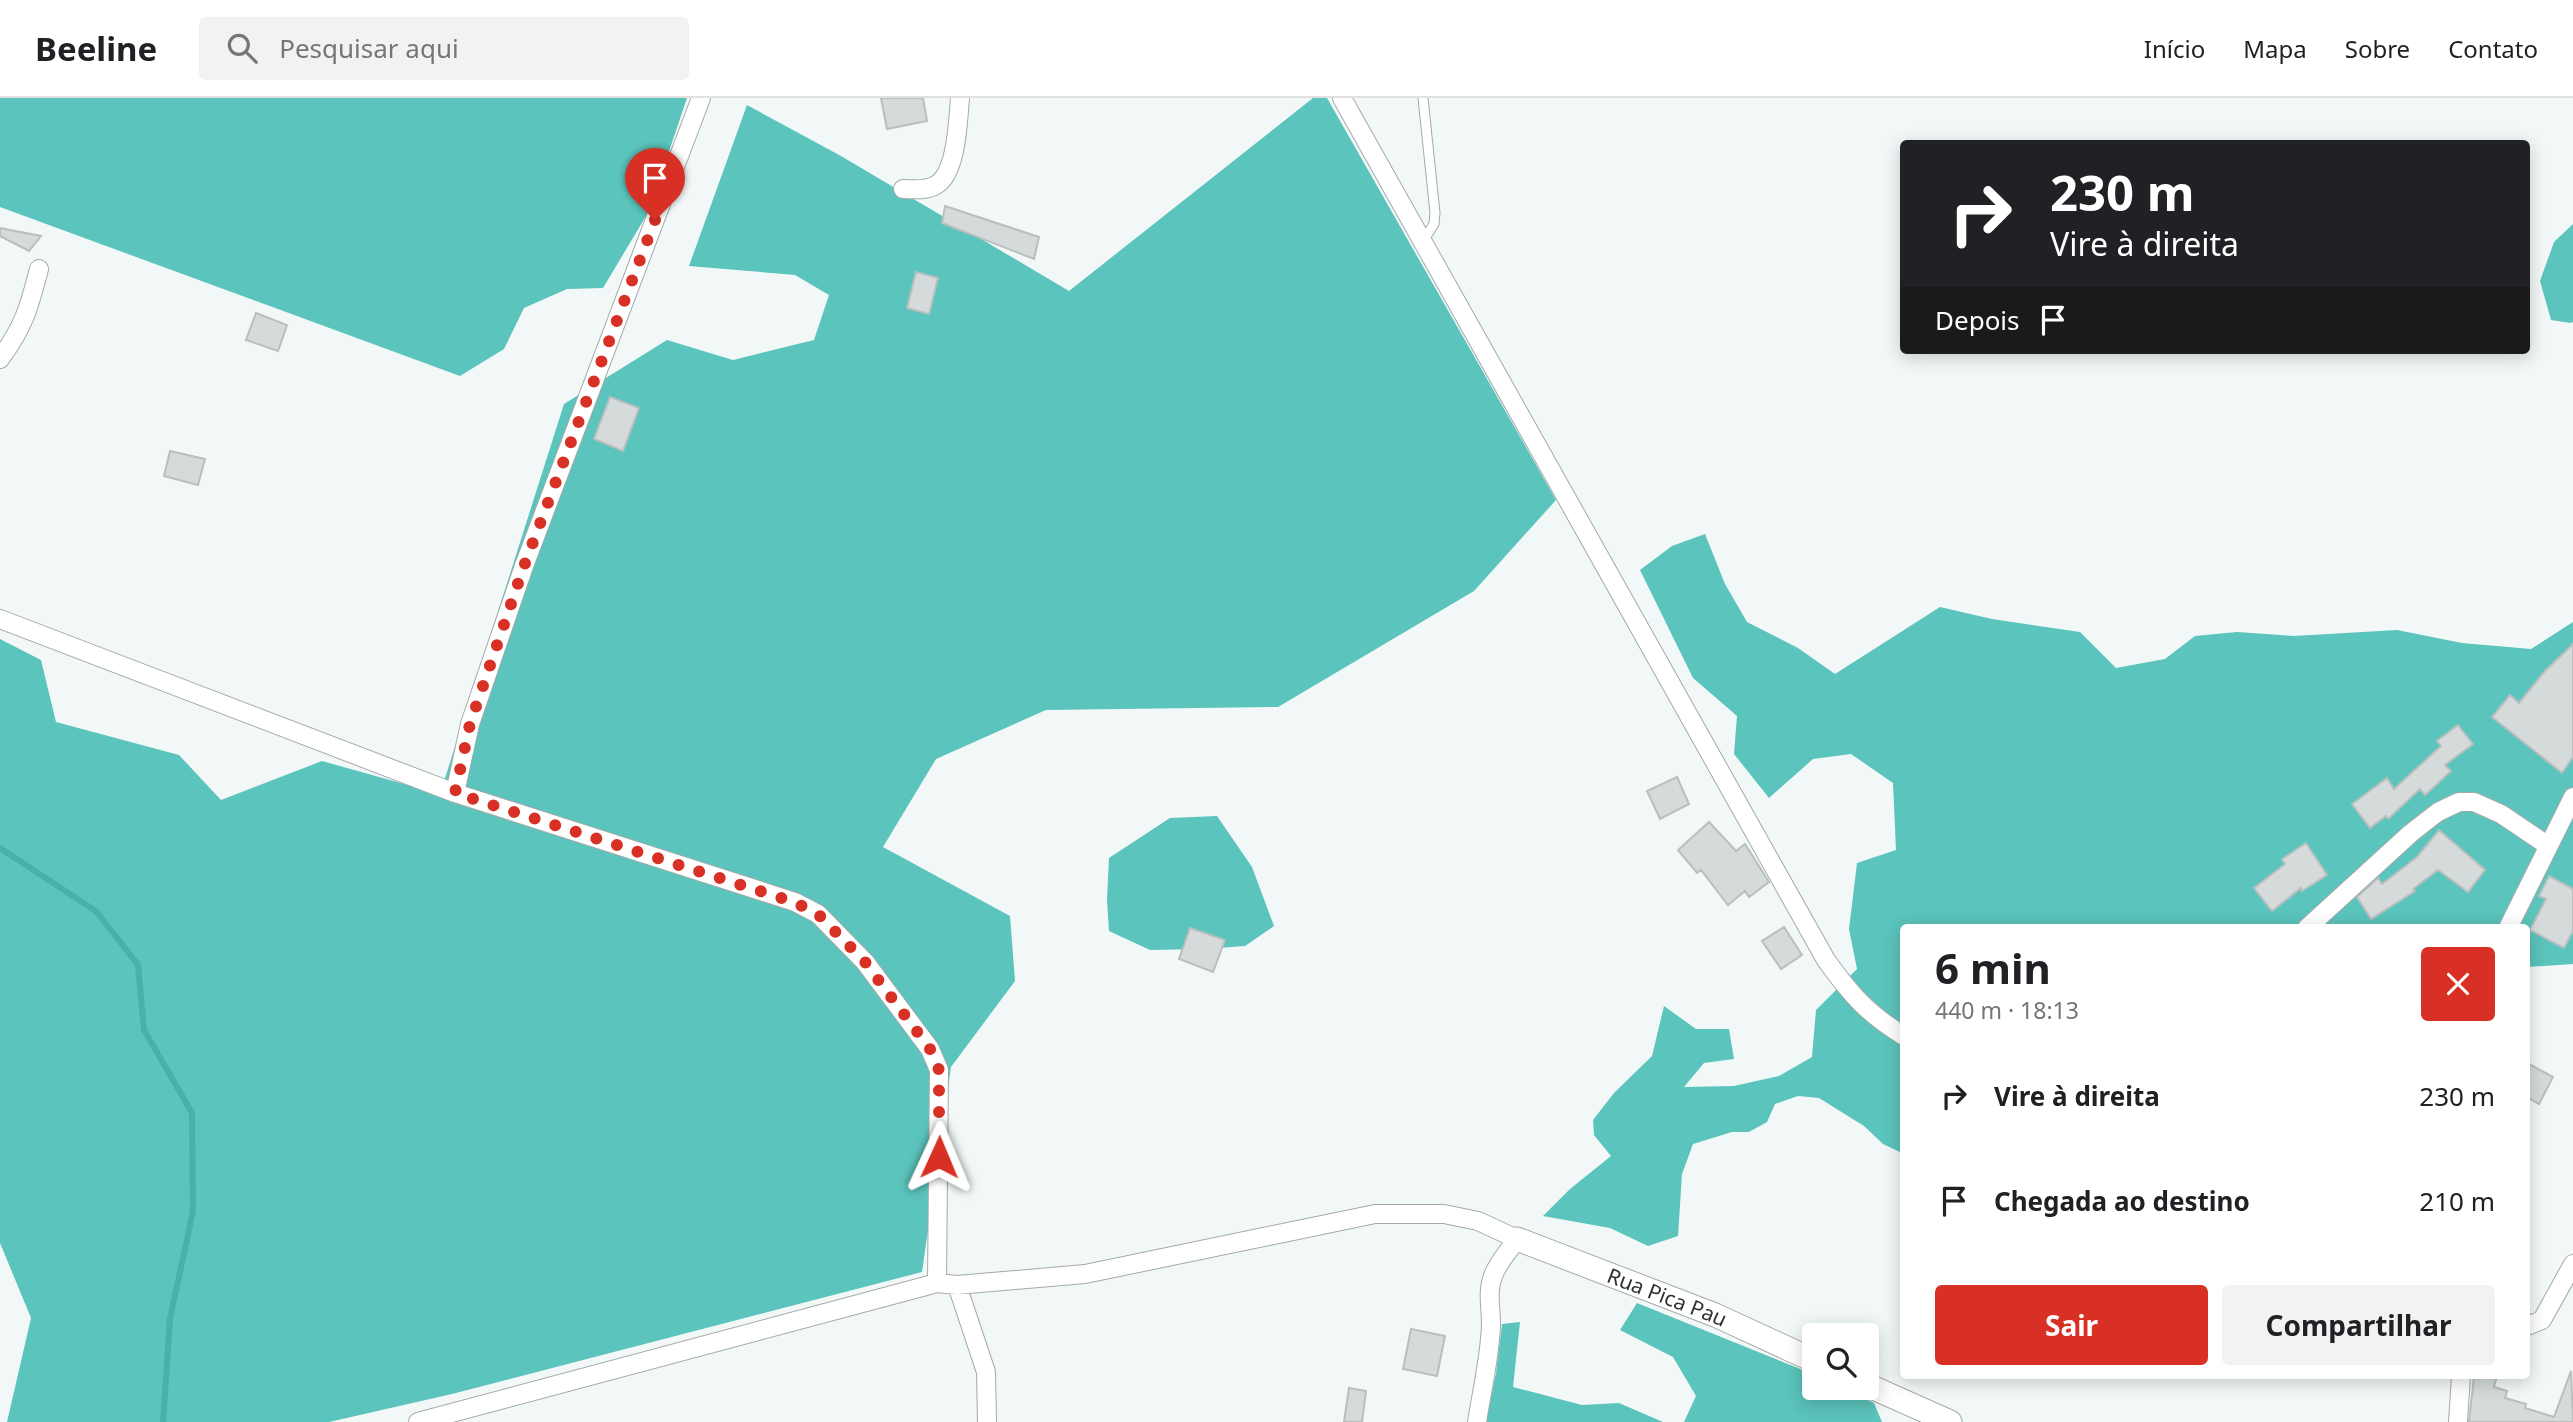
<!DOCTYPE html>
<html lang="pt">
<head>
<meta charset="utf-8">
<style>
	:root { --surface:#fff; --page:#f2f2f2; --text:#202124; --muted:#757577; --line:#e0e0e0; --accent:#d93025 }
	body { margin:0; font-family:"Noto Sans",sans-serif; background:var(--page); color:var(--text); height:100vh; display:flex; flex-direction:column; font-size:26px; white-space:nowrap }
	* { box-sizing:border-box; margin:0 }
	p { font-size:23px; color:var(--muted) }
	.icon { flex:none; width:38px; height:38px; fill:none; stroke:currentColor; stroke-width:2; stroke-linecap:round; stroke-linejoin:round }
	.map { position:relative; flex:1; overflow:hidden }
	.panel { position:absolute; left:1900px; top:826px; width:630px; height:455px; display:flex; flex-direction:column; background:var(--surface); border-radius:7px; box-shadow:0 4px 18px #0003 }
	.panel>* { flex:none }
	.hud { position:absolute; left:1900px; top:42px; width:630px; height:214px; border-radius:7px; box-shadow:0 4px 18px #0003; background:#202124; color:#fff; overflow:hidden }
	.controls { position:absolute; left:1802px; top:1225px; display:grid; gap:14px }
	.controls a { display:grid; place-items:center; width:77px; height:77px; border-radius:7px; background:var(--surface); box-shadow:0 4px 18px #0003; font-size:35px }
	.pin { position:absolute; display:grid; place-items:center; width:60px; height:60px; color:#fff; margin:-72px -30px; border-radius:50% 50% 50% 0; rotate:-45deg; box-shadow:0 0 7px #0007 }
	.pin .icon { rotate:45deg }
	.me { position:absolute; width:77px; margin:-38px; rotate:1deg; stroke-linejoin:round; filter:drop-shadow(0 0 5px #0008) }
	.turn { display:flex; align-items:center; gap:24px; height:147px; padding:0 35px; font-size:32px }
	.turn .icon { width:91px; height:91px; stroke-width:2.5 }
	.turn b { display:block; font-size:49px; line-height:60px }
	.then { display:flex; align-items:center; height:66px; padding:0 35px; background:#0003; gap:14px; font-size:26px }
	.round { display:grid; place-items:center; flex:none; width:74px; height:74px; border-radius:7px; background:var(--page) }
	.summary { display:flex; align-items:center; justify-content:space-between; height:119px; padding:0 35px }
	h1 { font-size:42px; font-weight:700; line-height:52px }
	.button { display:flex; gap:14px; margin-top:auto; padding:14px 35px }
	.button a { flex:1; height:80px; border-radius:7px; background:var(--accent); color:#fff; font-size:28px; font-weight:700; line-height:80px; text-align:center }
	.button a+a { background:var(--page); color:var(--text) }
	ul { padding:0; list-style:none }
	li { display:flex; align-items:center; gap:21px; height:105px; padding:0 35px }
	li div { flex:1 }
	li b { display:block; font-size:26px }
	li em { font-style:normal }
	header { display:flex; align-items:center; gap:42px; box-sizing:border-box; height:98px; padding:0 35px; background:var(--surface); border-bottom:2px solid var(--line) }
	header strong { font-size:33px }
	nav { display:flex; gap:38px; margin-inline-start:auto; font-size:24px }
	.search { width:490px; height:63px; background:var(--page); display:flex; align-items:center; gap:18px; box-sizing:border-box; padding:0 24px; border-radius:7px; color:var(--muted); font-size:26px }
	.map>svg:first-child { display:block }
</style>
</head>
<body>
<header>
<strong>Beeline</strong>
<div class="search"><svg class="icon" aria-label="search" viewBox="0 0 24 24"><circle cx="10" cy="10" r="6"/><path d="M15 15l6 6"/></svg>Pesquisar aqui</div>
<nav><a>Início</a><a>Mapa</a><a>Sobre</a><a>Contato</a></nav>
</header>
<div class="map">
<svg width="2573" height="1324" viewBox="0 0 2573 1324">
	<rect width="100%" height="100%" fill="#f2f8f7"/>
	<path fill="#5bc4bc" d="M0,0H687L649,113L603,190L567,191L524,210L504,251L460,278L0,109Z
		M1313,0H1327L1556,402L1474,493L1278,609L1046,612L936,661L883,749L1010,818L1015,883L951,969L922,1174L452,1296L329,1324H7L31,1220L0,1145V541L41,562L56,624L179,657L221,702L322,663L440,696L564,306L667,242L733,262L814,242L829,197L795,177L689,168L747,7L841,58L1069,193Z
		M2573,126V224L2570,225L2551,222L2540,183L2554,144Z
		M1705,436L1725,486L1747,524L1798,550L1835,576L1940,509L1992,521L2080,534L2116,570L2165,561L2195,538L2237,534L2294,538L2397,532L2462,545L2531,551L2573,524V866L2527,869V830H1904V1056L1883,1046L1864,1028L1819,1000L1798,998L1775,1006L1767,1024L1749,1034H1732L1693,1046L1682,1076L1678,1138L1648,1148L1610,1130L1543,1118L1570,1091L1611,1058L1594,1037L1593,1022L1614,995L1652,958L1664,908L1696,931H1729L1734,961L1704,965L1684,989L1734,988L1779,978L1812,959L1816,912L1857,871L1849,831L1857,765L1896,752L1893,685L1851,656L1813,661L1769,700L1734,656L1737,618L1693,580L1640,472L1672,448Z
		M1217,718L1252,769L1274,828L1245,848L1204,851L1150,852L1109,833L1107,802L1109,760L1170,720Z
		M1637,1205L1815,1277V1290H1845L1874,1305L1882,1324H1684L1696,1298L1673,1259L1620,1232Z
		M1520,1224L1513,1289L1582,1307L1619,1305L1663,1324H1486L1496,1275L1502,1226Z"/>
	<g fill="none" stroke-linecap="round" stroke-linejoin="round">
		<path stroke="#47b2aa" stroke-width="6" d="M0,750L97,814L138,867L144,932L192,1015L193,1113L170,1221L163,1324"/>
	</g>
	<path fill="#d5dbdb" stroke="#b9bfbe" stroke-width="2" d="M881,0H923L927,23L887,31Z
		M945,108L1039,139L1034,161L942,125Z
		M0,130L41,138L29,153L0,138Z
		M916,174L938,180L929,216L907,210Z
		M256,215L287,227L278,253L246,242Z
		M610,299L639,310L623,353L594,341Z
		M170,353L205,361L198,387L164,378Z
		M2573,546V659L2562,675L2492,619L2510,597L2519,605L2545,573Z
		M2458,627L2473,646L2445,667L2451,673L2425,697L2420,691L2388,721L2386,718L2370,730L2352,706L2387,680L2394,691L2441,648L2437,643Z
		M1677,679L1689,706L1660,721L1647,693Z
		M1709,724L1736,753L1745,746L1769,784L1749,799L1745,793L1728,807L1701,772L1697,775L1678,752Z
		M2439,732L2485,772L2468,794L2438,772L2413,791L2415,793L2371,821L2357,799L2378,780L2382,786L2417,759Z
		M2306,745L2327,777L2302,793L2301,790L2272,813L2254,790L2285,766L2282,761Z
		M2549,778L2573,791V833L2564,850L2530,832L2546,801L2539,798Z
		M1784,829L1802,857L1781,871L1762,843Z
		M1190,830L1225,842L1213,874L1179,861Z
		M2527,965L2553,979L2539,1006L2527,999Z
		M1411,1231L1445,1238L1437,1278L1403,1271Z
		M2571,1273L2573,1324H2469L2474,1278H2497L2494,1289L2507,1293L2505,1300L2526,1306L2525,1310L2554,1319Z
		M1349,1290L1366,1293L1362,1324H1344Z"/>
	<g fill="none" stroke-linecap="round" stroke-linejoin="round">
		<g stroke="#a4aaa9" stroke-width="11">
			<path id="service" d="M1423,143L1434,126L1435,115L1423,0"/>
		</g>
		<g stroke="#a4aaa9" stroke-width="20">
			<path id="minor" d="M1342,0L1826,862C1851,897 1868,916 1904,938
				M903,91C914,91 926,93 936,87C957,75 958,22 960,0
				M0,261C24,228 29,210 39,171
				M0,521L455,695L795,804L818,816L865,864L930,951L939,972L937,1185
				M455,695L470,626L524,468L701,0
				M2307,830L2411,735L2438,714L2459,704H2474L2501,716L2547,747
				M2508,830L2573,699
				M957,1187L986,1274L987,1324
				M2527,1228L2542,1222L2573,1166
				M418,1324L937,1185L957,1187L1085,1176L1375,1116H1444L1478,1123L1517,1141C1509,1153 1498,1164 1493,1178C1487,1193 1491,1210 1491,1226C1490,1259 1482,1292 1477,1324
				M2458,1324L2461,1278"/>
		</g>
		<g stroke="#a4aaa9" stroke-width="25">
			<g id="tertiary">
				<path id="s1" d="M1517,1141L1715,1217L1815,1263"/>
				<path d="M1867,1287L1950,1324"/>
			</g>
		</g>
		<use href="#service" stroke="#fff" stroke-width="9"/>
		<use href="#minor" stroke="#fff" stroke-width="18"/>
		<use href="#tertiary" stroke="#fff" stroke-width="23"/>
	</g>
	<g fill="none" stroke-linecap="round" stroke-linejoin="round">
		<path stroke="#d93025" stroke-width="12" stroke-dasharray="0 21.6" d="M655,122L524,468L470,626L455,695L794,804L818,816L865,864L930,951L939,972V1059"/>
	</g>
	<g text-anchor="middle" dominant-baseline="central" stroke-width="6" stroke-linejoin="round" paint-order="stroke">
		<g font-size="21" fill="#303232" stroke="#f2f8f7">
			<text stroke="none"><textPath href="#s1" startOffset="161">Rua Pica Pau</textPath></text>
		</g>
	</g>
</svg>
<div class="controls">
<a><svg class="icon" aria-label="search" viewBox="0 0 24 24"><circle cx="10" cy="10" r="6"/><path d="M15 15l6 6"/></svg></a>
</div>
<div class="pin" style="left:655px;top:122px;background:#d93025"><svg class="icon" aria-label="arrive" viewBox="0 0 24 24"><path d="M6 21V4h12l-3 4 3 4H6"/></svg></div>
<svg class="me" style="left:939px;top:1059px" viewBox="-20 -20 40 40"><path d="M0-17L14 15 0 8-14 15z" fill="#d93025" stroke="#fff" stroke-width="4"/></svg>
<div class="hud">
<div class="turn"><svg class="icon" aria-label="right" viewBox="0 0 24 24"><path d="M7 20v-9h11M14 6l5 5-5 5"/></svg><div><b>230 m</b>Vire à direita</div></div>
<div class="then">Depois<svg class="icon" aria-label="arrive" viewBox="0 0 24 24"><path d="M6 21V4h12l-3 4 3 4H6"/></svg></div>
</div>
<section class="panel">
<div class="summary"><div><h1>6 min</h1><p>440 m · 18:13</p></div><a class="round" style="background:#d93025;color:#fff"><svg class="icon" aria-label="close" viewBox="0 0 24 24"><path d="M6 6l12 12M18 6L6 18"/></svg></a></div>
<ul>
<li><svg class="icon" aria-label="right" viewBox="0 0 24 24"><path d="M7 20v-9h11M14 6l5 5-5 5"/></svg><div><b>Vire à direita</b></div><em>230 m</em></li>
<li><svg class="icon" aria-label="arrive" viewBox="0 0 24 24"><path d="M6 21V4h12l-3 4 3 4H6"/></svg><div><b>Chegada ao destino</b></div><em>210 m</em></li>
</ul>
<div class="button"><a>Sair</a><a>Compartilhar</a></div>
</section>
</div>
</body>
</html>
